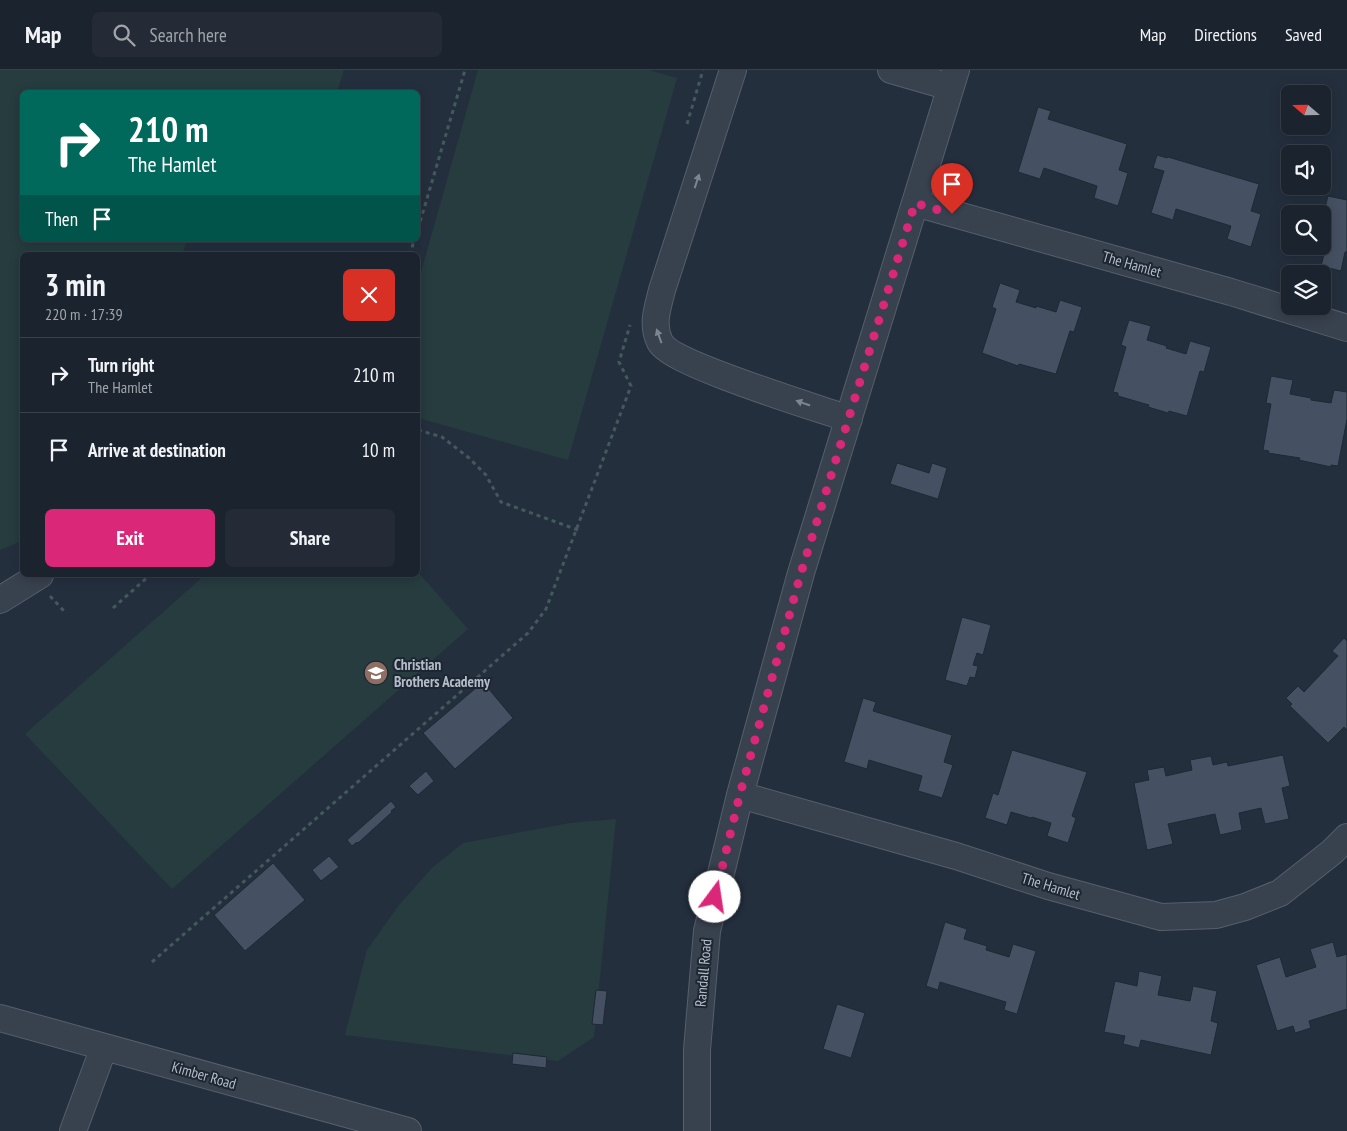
<!DOCTYPE html>
<html lang="en">
<head>
<meta charset="utf-8">
<style>
	:root { --surface:#1b232e; --page:#242b36; --text:#f1f3f6; --muted:#a0a4aa; --line:#39404a; --accent:#db2777 }
	body { margin:0; font-family:"PT Sans Narrow",sans-serif; background:var(--page); color:var(--text); height:100vh; display:flex; flex-direction:column; font-size:19px; white-space:nowrap }
	* { box-sizing:border-box; margin:0 }
	p { font-size:16px; color:var(--muted) }
	.icon { flex:none; width:28px; height:28px; fill:none; stroke:currentColor; stroke-width:2; stroke-linecap:round; stroke-linejoin:round }
	.map { position:relative; flex:1; overflow:hidden }
	.drawer { position:absolute; left:20px; top:182px; width:400px; height:325px; display:flex; flex-direction:column; background:var(--surface); border-radius:8px; box-shadow:0 2px 12px #0003,0 0 0 1px var(--line) }
	.drawer>* { flex:none }
	.top-card { position:absolute; left:20px; top:20px; width:400px; height:152px; border-radius:8px; box-shadow:0 2px 12px #0003,0 0 0 1px var(--line); background:#00695c; color:#fff; overflow:hidden }
	.needle { width:32px; rotate:290deg }
	.controls { position:absolute; left:1281px; top:15px; display:grid; gap:10px }
	.controls a { display:grid; place-items:center; width:50px; height:50px; border-radius:8px; background:var(--surface); box-shadow:0 2px 12px #0003,0 0 0 1px var(--line); font-size:25px }
	.pin { position:absolute; display:grid; place-items:center; width:42px; height:42px; color:#fff; margin:-51px -21px; border-radius:50% 50% 50% 0; rotate:-45deg; box-shadow:0 0 5px #0007 }
	.pin .icon { rotate:45deg }
	.me { position:absolute; width:55px; margin:-28px; rotate:14deg; stroke-linejoin:round; filter:drop-shadow(0 0 4px #0008) }
	.turn { display:flex; align-items:center; gap:18px; height:105px; padding:0 25px; font-size:22px }
	.turn .icon { width:65px; height:65px; stroke-width:2.5 }
	.turn b { display:block; font-size:35px; line-height:42px }
	.then { display:flex; align-items:center; height:48px; padding:0 25px; background:#0003; gap:10px; font-size:19px }
	.round { display:grid; place-items:center; flex:none; width:52px; height:52px; border-radius:8px; background:var(--page) }
	.head { display:flex; align-items:center; justify-content:space-between; height:85px; padding:0 25px }
	h1 { font-size:30px; font-weight:700; line-height:38px }
	.cta { display:flex; gap:10px; margin-top:auto; padding:10px 25px }
	.cta a { flex:1; height:58px; border-radius:8px; background:var(--accent); color:#fff; font-size:20px; font-weight:700; line-height:58px; text-align:center }
	.cta a+a { background:var(--page); color:var(--text) }
	ul { padding:0; list-style:none }
	li { display:flex; align-items:center; gap:15px; height:75px; padding:0 25px; border-top:1px solid var(--line) }
	li div { flex:1 }
	li b { display:block; font-size:19px }
	li em { font-style:normal }
	header { display:flex; align-items:center; gap:30px; box-sizing:border-box; height:70px; padding:0 25px; background:var(--surface); border-bottom:1px solid var(--line) }
	header strong { font-size:24px }
	nav { display:flex; gap:28px; margin-inline-start:auto; font-size:18px }
	.search { width:350px; height:45px; background:var(--page); display:flex; align-items:center; gap:12px; box-sizing:border-box; padding:0 18px; border-radius:8px; color:var(--muted); font-size:19px }
	.map>svg:first-child { display:block }
</style>
</head>
<body>
<header>
<strong>Map</strong>
<div class="search"><svg class="icon" aria-label="search" viewBox="0 0 24 24"><circle cx="10" cy="10" r="6"/><path d="M15 15l6 6"/></svg>Search here</div>
<nav><a>Map</a><a>Directions</a><a>Saved</a></nav>
</header>
<div class="map">
<svg width="1347" height="1061" viewBox="0 0 1347 1061">
	<rect width="100%" height="100%" fill="#242f3e"/>
	<path fill="#263c3f" d="M0,0H344L337,22H22V170H187L182,185H22V471L0,480Z
		M478,0H649L677,8L568,390L418,348V213Z
		M418,502L468,559L172,819L25,664L205,505H418Z
		M616,749L594,967L558,991L345,965L367,880L399,835L432,798L463,773L570,753Z"/>
	<path fill="#455162" stroke="#1f2835" d="M1038,37L1051,41L1048,49L1127,74L1119,100L1128,103L1118,136L1094,128L1097,116L1044,98L1040,109L1018,102Z
		M1157,85L1167,88L1168,87L1259,114L1251,141L1261,144L1251,177L1227,169L1231,156L1176,139L1173,150L1151,143L1164,101L1153,98Z
		M1328,126L1347,130V182H1345L1341,201L1321,196L1327,172L1322,171V149Z
		M1000,213L1020,220L1016,232L1036,238V236L1056,242L1060,230L1082,237L1074,262L1070,261L1056,304L1019,294L1018,296L982,283L996,239L992,237Z
		M1129,250L1151,256L1147,270L1167,276L1166,278L1186,284L1190,271L1211,277L1204,302L1200,301L1187,346L1169,341L1168,343L1148,337L1149,335L1118,326V323L1113,322L1126,277L1121,275Z
		M1271,306L1293,310L1290,324L1311,328V330L1331,333L1334,320L1347,322V349L1338,396L1331,395V397L1299,390L1300,388L1268,383L1269,381L1263,380L1271,334L1266,333Z
		M897,393L929,403L932,393L947,398L938,429L890,414Z
		M962,547L991,555L983,585L977,583L973,595L978,596L975,608L970,607L967,616L945,610Z
		M1344,568L1347,571V660L1344,657L1328,673L1290,636L1292,634L1286,628L1298,616L1304,622L1338,586L1332,581Z
		M483,612L513,648L455,699L423,663Z
		M863,628L876,632L873,641L952,665L944,692L953,695L942,728L918,721L922,706L869,690L867,699L844,692Z
		M1012,680L1087,702L1072,746L1076,748L1068,773L1047,766L1051,753L1032,747L1031,748L1011,742L1007,755L985,748L993,723L998,725Z
		M1283,685L1290,716L1282,718L1289,749L1265,754L1261,738L1239,743L1242,760L1220,765L1215,744L1168,754L1173,774L1147,780L1134,713L1149,710L1147,700L1164,697L1166,706L1192,700L1190,690L1211,686L1213,695L1227,692L1228,696Z
		M426,701L434,711L418,725L409,716Z
		M391,731L396,737L391,741L392,742L358,773L357,772L352,776L347,770Z
		M329,786L339,797L321,811L312,800Z
		M273,793L305,830L245,881L214,845Z
		M945,852L967,859L964,869L987,876L986,880L1009,887L1013,874L1036,881L1017,944L1004,940L1006,932L940,912L938,920L926,916Z
		M1333,872L1337,887L1347,884V939L1309,951L1311,958L1295,963L1293,956L1277,961L1256,895L1280,887L1286,907L1316,897L1310,879Z
		M1139,901L1162,906L1158,925L1190,931L1193,916L1217,921L1211,951L1218,953L1211,985L1141,970L1139,978L1123,974L1125,966L1104,962L1115,911L1137,916Z
		M596,920L607,921L603,955L592,954Z
		M837,934L865,943L851,988L823,979Z
		M513,983L547,987L546,998L512,994Z"/>
	<g fill="none" stroke-linecap="round" stroke-linejoin="round">
		<g stroke="#565f6c" stroke-width="28">
			<path id="minor" d="M733,0L662,220C658,237 651,254 660,272C671,294 818,338 849,349
				M891,0L950,17
				M915,133L1231,222L1347,258
				M0,530L40,505
				M740,725L956,786L1048,816L1161,847L1216,845L1245,837L1280,823L1332,782L1347,767
				M0,948L408,1061
				M73,1061L104,977
				M697,1061V980L707,861L740,725L801,503L956,0"/>
		</g>
		<path stroke="#44595c" stroke-width="3" stroke-dasharray="4 4" stroke-linecap="butt" d="M687,54L703,0
			M418,159L465,0
			M410,185L414,170
			M418,360L442,367L469,388L486,405L501,432L578,460
			M50,526L64,541
			M113,538L150,505
			M152,892L528,563L546,539L631,316L619,292L630,255"/>
		<use href="#minor" stroke="#38414e" stroke-width="26"/>
	</g>
	<defs><path id="oneway-solid" d="M-6-.8H1V-3.2L6.5 0L1 3.2V.8H-6Z" transform="scale(1.25)"/></defs>
	<g fill="#7c8592">
		<use href="#oneway-solid" transform="translate(697 111) rotate(-72)"/>
		<use href="#oneway-solid" transform="translate(659 266) rotate(-110)"/>
		<use href="#oneway-solid" transform="translate(803 333) rotate(-161)"/>
	</g>
	<g fill="none" stroke-linecap="round" stroke-linejoin="round">
		<path stroke="#db2777" stroke-width="9" stroke-dasharray="0 16.2" d="M715,827L740,724L801,503L915,133L952,144"/>
	</g>
	<defs>
		<g id="school-disc" transform="scale(1.25)"><circle r="9.5" fill="#8d6e63" stroke="#1d2633"/><path d="M0-5L7-2L0 1L-7-2ZM-4 1L0 2.5L4 1V4Q0 6-4 4Z" fill="#fff"/></g>
	</defs>
	<g fill-rule="evenodd">
		<use href="#school-disc" x="376" y="603"/>
	</g>
	<g text-anchor="middle" dominant-baseline="central" stroke-width="4" stroke-linejoin="round" paint-order="stroke">
		<g font-size="15" fill="#b4bcc9" stroke="#1d2633">
			<text transform="translate(1132 194) rotate(16)">The Hamlet</text>
			<text transform="translate(1051 816) rotate(17)">The Hamlet</text>
			<text transform="translate(703 903) rotate(-85)">Randall Road</text>
			<text transform="translate(204 1005) rotate(16)">Kimber Road</text>
		</g>
		<g font-size="15" font-weight="bold" fill="#b4bcc9" stroke="#1d2633" text-anchor="start">
			<text x="394" y="594">Christian<tspan x="394" dy="17">Brothers Academy</tspan></text>
		</g>
	</g>
</svg>
<div class="controls">
<a><svg class="needle" viewBox="-14 -14 28 28"><path d="M0-13l5 13h-10z" fill="#e53935"/><path d="M0 13l5-13h-10z" fill="#a0a4aa"/></svg></a>
<a><svg class="icon" aria-label="sound" viewBox="0 0 24 24"><path d="M4 9h4l5-4v14l-5-4H4zM17 9q2 3 0 6"/></svg></a>
<a><svg class="icon" aria-label="search" viewBox="0 0 24 24"><circle cx="10" cy="10" r="6"/><path d="M15 15l6 6"/></svg></a>
<a><svg class="icon" aria-label="layers" viewBox="0 0 24 24"><path d="M12 4l9 5-9 5-9-5zM3 14l9 5 9-5"/></svg></a>
</div>
<div class="pin" style="left:952px;top:144px;background:#d93025"><svg class="icon" aria-label="arrive" viewBox="0 0 24 24"><path d="M6 21V4h12l-3 4 3 4H6"/></svg></div>
<svg class="me" style="left:715px;top:827px" viewBox="-20 -20 40 40"><circle r="19" fill="#fff"/><path d="M0-13L10 11 0 6-10 11z" fill="#db2777"/></svg>
<div class="top-card">
<div class="turn"><svg class="icon" aria-label="right" viewBox="0 0 24 24"><path d="M7 20v-9h11M14 6l5 5-5 5"/></svg><div><b>210 m</b>The Hamlet</div></div>
<div class="then">Then<svg class="icon" aria-label="arrive" viewBox="0 0 24 24"><path d="M6 21V4h12l-3 4 3 4H6"/></svg></div>
</div>
<section class="drawer">
<div class="head"><div><h1>3 min</h1><p>220 m · 17:39</p></div><a class="round" style="background:#d93025;color:#fff"><svg class="icon" aria-label="close" viewBox="0 0 24 24"><path d="M6 6l12 12M18 6L6 18"/></svg></a></div>
<ul>
<li><svg class="icon" aria-label="right" viewBox="0 0 24 24"><path d="M7 20v-9h11M14 6l5 5-5 5"/></svg><div><b>Turn right</b><p>The Hamlet</p></div><em>210 m</em></li>
<li><svg class="icon" aria-label="arrive" viewBox="0 0 24 24"><path d="M6 21V4h12l-3 4 3 4H6"/></svg><div><b>Arrive at destination</b></div><em>10 m</em></li>
</ul>
<div class="cta"><a>Exit</a><a>Share</a></div>
</section>
</div>
</body>
</html>
